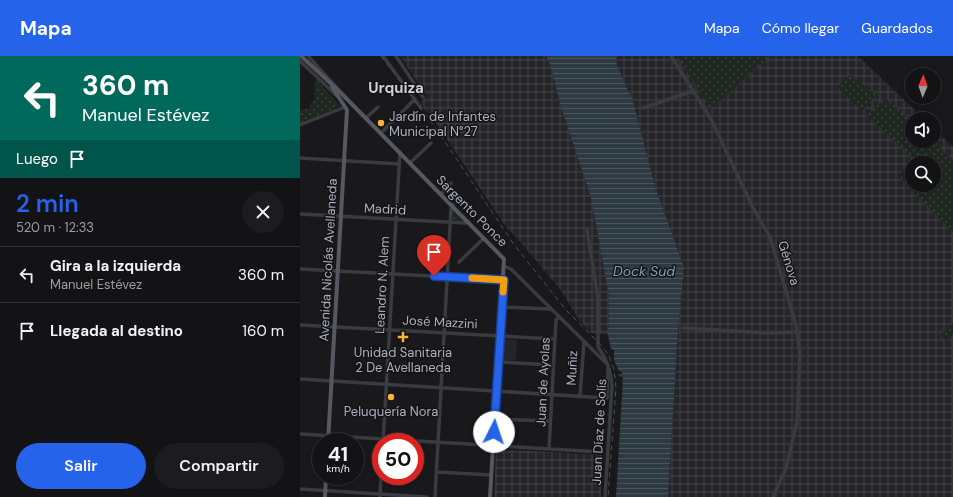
<!DOCTYPE html>
<html lang="es">
<head>
<meta charset="utf-8">
<style>
	:root { --surface:#131315; --page:#1c1c1e; --text:#f1f3f6; --muted:#9d9ea0; --line:#323234; --accent:#2563eb }
	body { margin:0; font-family:"DM Sans",sans-serif; background:var(--page); color:var(--text); height:100vh; display:flex; flex-direction:column; font-size:15px; white-space:nowrap }
	* { box-sizing:border-box; margin:0 }
	p { font-size:13px; color:var(--muted) }
	.icon { flex:none; width:22px; height:22px; fill:none; stroke:currentColor; stroke-width:2; stroke-linecap:round; stroke-linejoin:round }
	.map { position:relative; flex:1; overflow:hidden }
	.side { display:flex; flex-direction:column; background:var(--surface); width:300px }
	.side>* { flex:none }
	.banner { background:#00695c; color:#fff; overflow:hidden }
	.needle { width:26px; rotate:2deg }
	.fabs { position:absolute; left:605px; top:12px; display:grid; gap:8px }
	.fabs a { display:grid; place-items:center; width:36px; height:36px; border-radius:50%; background:var(--surface); box-shadow:0 2px 6px #0003,0 0 0 1px var(--line); font-size:20px }
	.speed { position:absolute; left:12px; top:377px; display:flex; gap:8px; font-size:20px; font-weight:700; text-align:center }
	.speed>* { display:grid; place-content:center; width:52px; height:52px; border-radius:50%; background:var(--surface); box-shadow:0 2px 6px #0003,0 0 0 1px var(--line); line-height:1 }
	.speed small { font-size:10px; font-weight:400 }
	.speed .limit { border:6px solid #d22; background:#fff; color:#111 }
	.pin { position:absolute; display:grid; place-items:center; width:34px; height:34px; color:#fff; margin:-41px -17px; border-radius:50% 50% 50% 0; rotate:-45deg; box-shadow:0 0 4px #0007 }
	.pin .icon { rotate:45deg }
	.me { position:absolute; width:44px; margin:-22px; rotate:4deg; stroke-linejoin:round; filter:drop-shadow(0 0 3px #0008) }
	.turn { display:flex; align-items:center; gap:14px; height:84px; padding:0 16px; font-size:18px }
	.turn .icon { width:52px; height:52px; stroke-width:2.5 }
	.turn b { display:block; font-size:28px; line-height:34px }
	.then { display:flex; align-items:center; height:38px; padding:0 16px; background:#0003; gap:8px; font-size:15px }
	.round { display:grid; place-items:center; flex:none; width:42px; height:42px; border-radius:21px; background:var(--page) }
	.headline { display:flex; align-items:center; justify-content:space-between; height:68px; padding:0 16px }
	h1 { font-size:24px; font-weight:600; line-height:30px; color:var(--accent) }
	.action { display:flex; gap:8px; margin-top:auto; padding:8px 16px }
	.action a { flex:1; height:46px; border-radius:24px; background:var(--accent); color:#fff; font-size:16px; font-weight:600; line-height:46px; text-align:center }
	.action a+a { background:var(--page); color:var(--text) }
	ul { padding:0; list-style:none }
	li { display:flex; align-items:center; gap:12px; height:56px; padding:0 16px; border-top:1px solid var(--line) }
	li div { flex:1 }
	li b { display:block; font-size:15px }
	li em { font-style:normal }
	header { display:flex; align-items:center; gap:24px; box-sizing:border-box; height:56px; padding:0 20px; background:var(--accent); color:#fff }
	header strong { font-size:19px }
	nav { display:flex; gap:22px; margin-inline-start:auto; font-size:14px }
	main { display:flex; flex:1; min-height:0 }
	.map>svg:first-child { display:block }
</style>
</head>
<body>
<header>
<strong>Mapa</strong>
<nav><a>Mapa</a><a>Cómo llegar</a><a>Guardados</a></nav>
</header>
<main>
<section class="side">
<div class="banner">
<div class="turn"><svg class="icon" aria-label="left" viewBox="0 0 24 24"><path d="M17 20v-9H6M10 6l-5 5 5 5"/></svg><div><b>360 m</b>Manuel Estévez</div></div>
<div class="then">Luego<svg class="icon" aria-label="arrive" viewBox="0 0 24 24"><path d="M6 21V4h12l-3 4 3 4H6"/></svg></div>
</div>
<div class="headline"><div><h1>2 min</h1><p>520 m · 12:33</p></div><a class="round"><svg class="icon" aria-label="close" viewBox="0 0 24 24"><path d="M6 6l12 12M18 6L6 18"/></svg></a></div>
<ul>
<li><svg class="icon" aria-label="left" viewBox="0 0 24 24"><path d="M17 20v-9H6M10 6l-5 5 5 5"/></svg><div><b>Gira a la izquierda</b><p>Manuel Estévez</p></div><em>360 m</em></li>
<li><svg class="icon" aria-label="arrive" viewBox="0 0 24 24"><path d="M6 21V4h12l-3 4 3 4H6"/></svg><div><b>Llegada al destino</b></div><em>160 m</em></li>
</ul>
<div class="action"><a>Salir</a><a>Compartir</a></div>
</section>
<div class="map">
<svg width="653" height="441" viewBox="0 0 653 441">
	<defs>
		<pattern id="industrial-grid" width="8" height="8" patternUnits="userSpaceOnUse"><rect width="8" height="8" fill="#252529"/><path d="M0 4h8M4 0v8" fill="none" stroke="#424246"/></pattern>
		<pattern id="green-dots" width="8" height="8" patternUnits="userSpaceOnUse"><rect width="8" height="8" fill="#1f2820"/><path d="M2 2h.1M6 6h.1" fill="none" stroke="#3d453e" stroke-width="1.8" stroke-linecap="round"/></pattern>
		<pattern id="water-rules" width="6" height="5" patternUnits="userSpaceOnUse"><rect width="6" height="5" fill="#2e3a42"/><path d="M0 2.5h6" fill="none" stroke="#4a545b"/></pattern>
	</defs>
	<rect width="100%" height="100%" fill="#19191c"/>
	<path fill="#252529" d="M204,283L217,284L216,304H203Z"/>
	<path fill="url(#industrial-grid)" fill-rule="evenodd" d="M100,0H246L250,8L261,51L291,142L309,240L308,279L291,277L279,264L260,233L216,181L206,171L128,55L126,56L120,46L127,40Z
		M316,0H558L624,63H612V85H634V73L653,91V441H368L378,275L384,211L355,130L333,45L317,9ZM612,107H634V129H612Z
		M196,393L302,399L301,441H194Z"/>
	<path fill="url(#green-dots)" fill-rule="evenodd" d="M377,0H470L411,53Z
		M550,19L577,39L562,55L537,31Z
		M17,24L40,50L0,67V53H10L11,46H14L15,25Z
		M586,42L612,66V85H632L653,104V176L604,126L599,118L614,103L567,59ZM612,107H634V129H612Z
		M151,151L169,166L151,167Z
		M653,267V278L647,285L639,280Z"/>
	<path fill="url(#water-rules)" d="M246,0H316L317,9L333,45L355,130L384,211L378,275L368,441H316L323,321L319,320L318,318H322V316L319,315L314,304V294L311,293L308,279L309,240L291,142L261,51L250,8Z"/>
	<g fill="none" stroke-linecap="round" stroke-linejoin="round">
		<path stroke="#3a3b41" stroke-width="3.5" d="M8,0L38,33
			M83,0L121,52
			M96,0L123,41
			M371,0L411,63L453,152L470,181L496,269L500,298L497,366L486,412L473,441
			M0,5L37,40
			M343,52L393,35
			M66,62L78,51
			M0,69L45,51
			M81,77L115,43
			M0,102L99,108
			M110,107L131,87
			M141,138L151,127
			M0,158L165,167L169,166
			M287,173L298,242V291C307,303 311,315 312,329L305,441
			M159,206L184,182
			M204,210L211,213L308,309
			M0,213L204,224
			M202,251L251,253
			M0,269L255,283
			M383,272L467,277L497,276
			M199,306L253,309
			M0,323L307,342L308,310
			M280,340L284,286
			M195,363L250,365
			M0,378L301,396
			M83,386L100,96
			M249,393L256,264L259,261
			M136,416L191,419
			M0,433L127,441
			M80,441L81,420
			M135,441L151,153L153,149"/>
		<path stroke="#565861" stroke-width="4" d="M1,0L39,35L204,203L190,441
			M28,386L47,54L32,31
			M25,441L26,420"/>
		<path stroke="#4d5057" stroke-width="1" stroke-dasharray="5 4" stroke-linecap="butt" d="M81,0L135,71L215,190L266,254L298,286L308,298L314,313L316,332L308,441"/>
	</g>
	<g fill="none" stroke-linecap="round" stroke-linejoin="round">
		<g stroke="#184099" stroke-width="10">
			<path id="route" d="M134,220L204,224L194,376"/>
		</g>
		<use href="#route" stroke="#2563eb" stroke-width="7"/>
		<path stroke="#f59e0b" stroke-width="7" d="M172,222L204,224L203,236"/>
	</g>
	<g fill="#ffb22e" stroke="#141417" stroke-width="1.5">
		<circle cx="81" cy="67" r="4"/>
		<path d="M101 275h4v4h4v4h-4v4h-4v-4h-4v-4h4z"/>
		<circle cx="91" cy="341" r="4"/>
	</g>
	<g text-anchor="middle" dominant-baseline="central" stroke-width="3" stroke-linejoin="round" paint-order="stroke">
		<g font-size="13" fill="#abb1bd" stroke="#141417">
			<text x="89" y="60" text-anchor="start">Jardín de Infantes<tspan x="89" dy="15">Municipal N°27</tspan></text>
			<text x="103" y="296">Unidad Sanitaria<tspan x="103" dy="15">2 De Avellaneda</tspan></text>
			<text x="91" y="355">Peluquería Nora</text>
		</g>
		<g font-size="13" fill="#abb1bd" stroke="#141417">
			<text transform="translate(85 153) rotate(3)">Madrid</text>
			<text transform="translate(172 155) rotate(45)">Sargento Ponce</text>
			<text transform="translate(28 204) rotate(-87)">Avenida Nicolás Avellaneda</text>
			<text transform="translate(489 207) rotate(73)">Génova</text>
			<text transform="translate(82 229) rotate(-87)">Leandro N. Alem</text>
			<text transform="translate(140 266) rotate(3)">José Mazzini</text>
			<text transform="translate(272 312) rotate(-87)">Muñiz</text>
			<text transform="translate(243 326) rotate(-87)">Juan de Ayolas</text>
			<text transform="translate(299 376) rotate(-87)">Juan Díaz de Solís</text>
		</g>
		<g font-size="14" font-style="italic" fill="#7fa1ba" stroke="#141417">
			<text x="344" y="215">Dock Sud</text>
		</g>
		<g font-size="15" font-weight="bold" fill="#ccd0d8" stroke="#141417">
			<text x="96" y="32">Urquiza</text>
		</g>
	</g>
</svg>
<div class="fabs">
<a><svg class="needle" viewBox="-14 -14 28 28"><path d="M0-13l5 13h-10z" fill="#e53935"/><path d="M0 13l5-13h-10z" fill="#9d9ea0"/></svg></a>
<a><svg class="icon" aria-label="sound" viewBox="0 0 24 24"><path d="M4 9h4l5-4v14l-5-4H4zM17 9q2 3 0 6"/></svg></a>
<a><svg class="icon" aria-label="search" viewBox="0 0 24 24"><circle cx="10" cy="10" r="6"/><path d="M15 15l6 6"/></svg></a>
</div>
<div class="speed"><div>41<small>km/h</small></div><div class="limit">50</div></div>
<div class="pin" style="left:134px;top:220px;background:#d93025"><svg class="icon" aria-label="arrive" viewBox="0 0 24 24"><path d="M6 21V4h12l-3 4 3 4H6"/></svg></div>
<svg class="me" style="left:194px;top:376px" viewBox="-20 -20 40 40"><circle r="19" fill="#fff"/><path d="M0-13L10 11 0 6-10 11z" fill="#2563eb"/></svg>
</div>
</main>
</body>
</html>
